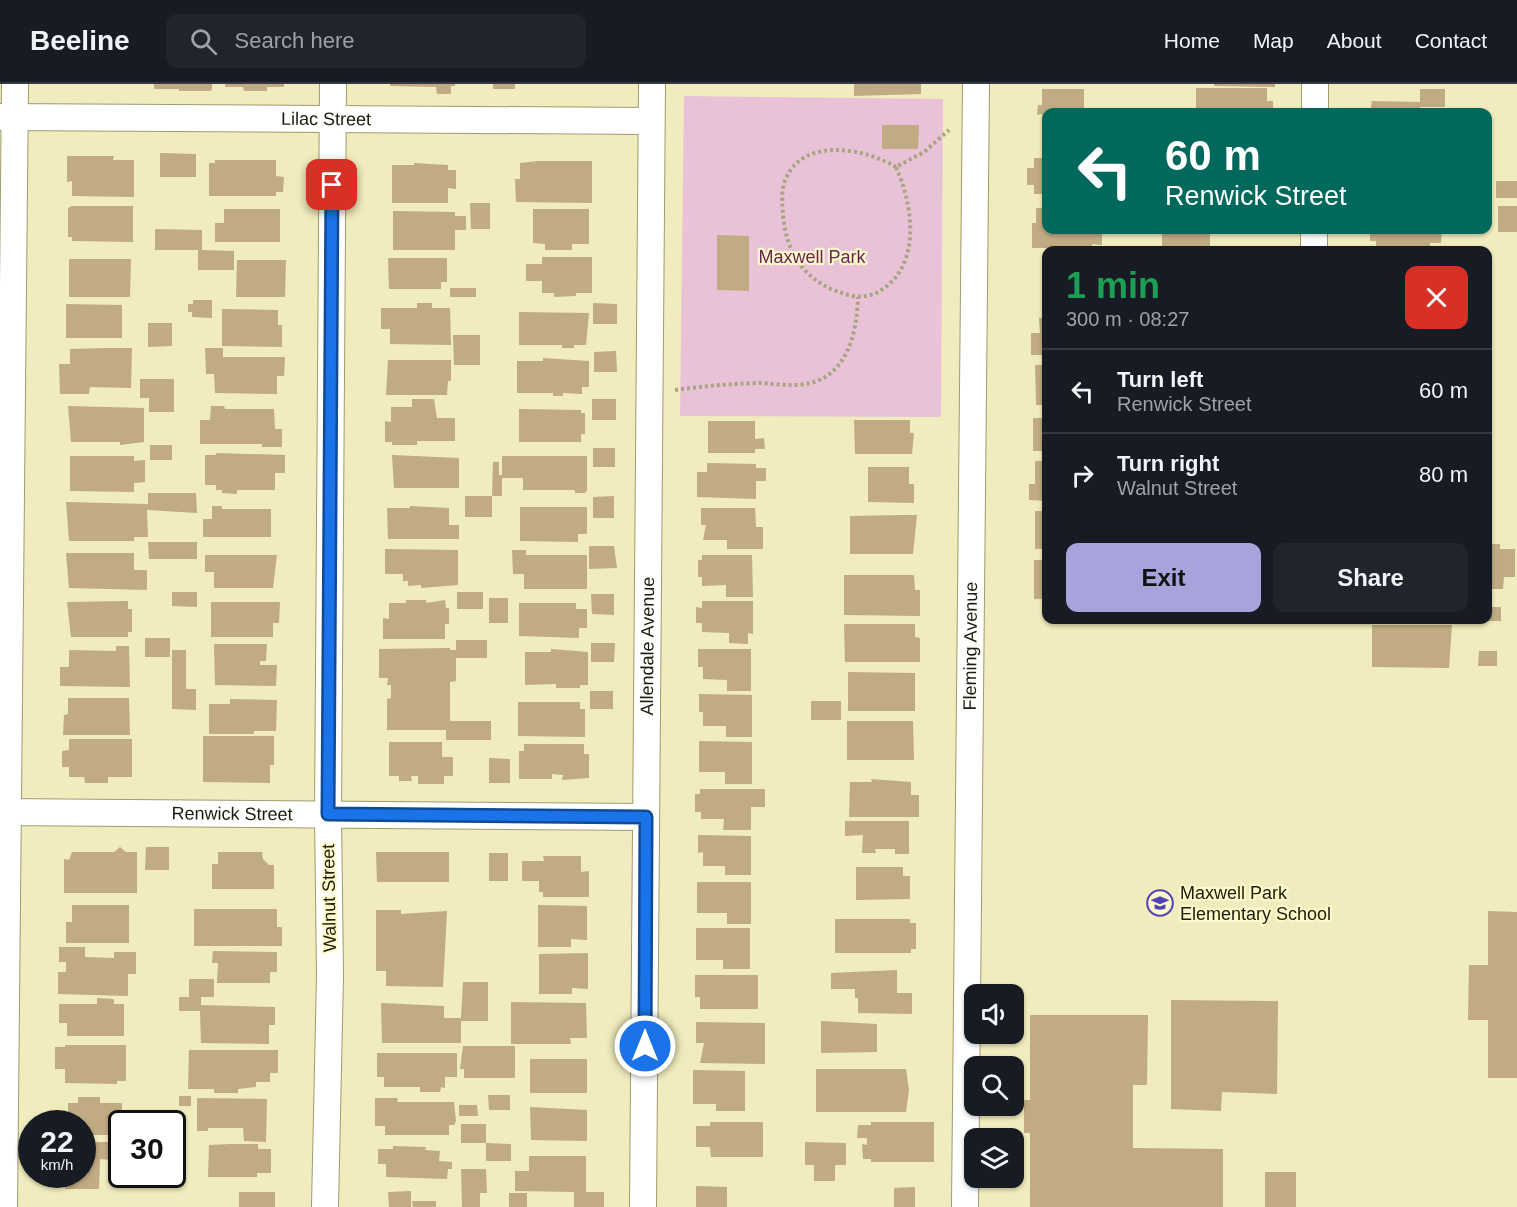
<!DOCTYPE html>
<html lang="en">
<head>
<meta charset="utf-8">
<style>
	:root { --surface:#171b24; --page:#20242c; --text:#f1f3f6; --muted:#9ea1a6; --line:#363941; --accent:#a9a3db }
	body { margin:0; font-family:Arial,sans-serif; background:var(--page); color:var(--text); height:100vh; display:flex; flex-direction:column; font-size:22px; white-space:nowrap }
	* { box-sizing:border-box; margin:0 }
	p { font-size:20px; color:var(--muted) }
	.icon { flex:none; width:33px; height:33px; fill:none; stroke:currentColor; stroke-width:2; stroke-linecap:round; stroke-linejoin:round }
	.map { position:relative; flex:1; overflow:hidden }
	.side { position:absolute; left:1042px; top:162px; width:450px; height:378px; display:flex; flex-direction:column; background:var(--surface); border-radius:12px; box-shadow:0 2px 4px #0004 }
	.side>* { flex:none }
	.top-card { position:absolute; left:1042px; top:24px; width:450px; height:126px; border-radius:12px; box-shadow:0 2px 4px #0004; background:#00695c; color:#fff; overflow:hidden }
	.buttons { position:absolute; left:964px; top:900px; display:grid; gap:12px }
	.buttons a { display:grid; place-items:center; width:60px; height:60px; border-radius:12px; background:var(--surface); box-shadow:0 2px 4px #0004; font-size:30px }
	.speed { position:absolute; left:18px; top:1026px; display:flex; gap:12px; font-size:30px; font-weight:700; text-align:center }
	.speed>* { display:grid; place-content:center; width:78px; height:78px; border-radius:50%; background:var(--surface); box-shadow:0 2px 4px #0004; line-height:1 }
	.speed small { font-size:15px; font-weight:400 }
	.speed .limit { border:3px solid #111; border-radius:9px; background:#fff; color:#111 }
	.pin { position:absolute; display:grid; place-items:center; width:51px; height:51px; color:#fff; margin:-26px; border-radius:12px; box-shadow:0 3px 9px #0006 }
	.me { position:absolute; width:66px; margin:-33px; rotate:0deg; stroke-linejoin:round; filter:drop-shadow(0 0 4px #0008) }
	.turn { display:flex; align-items:center; gap:21px; height:126px; padding:0 24px; font-size:27px }
	.turn .icon { width:78px; height:78px; stroke-width:2.5 }
	.turn b { display:block; font-size:42px; line-height:51px }
	.round { display:grid; place-items:center; flex:none; width:63px; height:63px; border-radius:12px; background:var(--page) }
	.headline { display:flex; align-items:center; justify-content:space-between; height:102px; padding:0 24px }
	h1 { font-size:36px; font-weight:600; line-height:45px; color:#1e9e55 }
	.primary-button { display:flex; gap:12px; margin-top:auto; padding:12px 24px }
	.primary-button a { flex:1; height:69px; border-radius:12px; background:var(--accent); color:#111; font-size:24px; font-weight:600; line-height:69px; text-align:center }
	.primary-button a+a { background:var(--page); color:var(--text) }
	ul { padding:0; list-style:none }
	li { display:flex; align-items:center; gap:18px; height:84px; padding:0 24px; border-top:2px solid var(--line) }
	li div { flex:1 }
	li b { display:block; font-size:22px }
	li em { font-style:normal }
	header { display:flex; align-items:center; gap:36px; box-sizing:border-box; height:84px; padding:0 30px; background:var(--surface); border-bottom:2px solid var(--line) }
	header strong { font-size:28px }
	nav { display:flex; gap:33px; margin-inline-start:auto; font-size:21px }
	.search { width:420px; height:54px; background:var(--page); display:flex; align-items:center; gap:15px; box-sizing:border-box; padding:0 21px; border-radius:12px; color:var(--muted); font-size:22px }
	.map>svg:first-child { display:block }
</style>
</head>
<body>
<header>
<strong>Beeline</strong>
<div class="search"><svg class="icon" aria-label="search" viewBox="0 0 24 24"><circle cx="10" cy="10" r="6"/><path d="M15 15l6 6"/></svg>Search here</div>
<nav><a>Home</a><a>Map</a><a>About</a><a>Contact</a></nav>
</header>
<div class="map">
<svg width="1517" height="1123" viewBox="0 0 1517 1123">
	<rect width="100%" height="100%" fill="#f0ecbd"/>
	<path fill="#e9c2d8" d="M684,12L943,15L941,333L680,332Z"/>
	<path fill="#c0ab82" d="M154,0H212V4L211,7H179V5H154Z
		M225,0H284V3H267V7H244L243,3H225Z
		M390,0H455V2H451V10H437L436,3L390,2Z
		M493,0H515V5H493Z
		M854,0H921V10L854,12Z
		M1214,0H1275V3L1214,2Z
		M1196,4H1267V17H1273V28H1196Z
		M1042,5H1084V28H1047V50H1042V30L1037,31L1038,21H1042Z
		M1420,5H1445V23H1420V28H1370L1372,17L1420,18Z
		M882,41H919L918,65H882Z
		M160,69L196,70V93H160Z
		M67,72H114L113,76H134V113L72,112V97L67,98Z
		M1034,74H1047V110H1034V101H1027V84H1034Z
		M215,76H276V92L284,93L283,108H276V112H209V79H215Z
		M538,77H592V119L516,118L515,95H520V79Z
		M414,79L448,81V86H456V105L448,104V119H392V81H414Z
		M1496,97H1517V114H1496Z
		M470,119H490V145H471Z
		M72,122H133V158L72,157V153H68V124Z
		M1498,122H1517V148H1498Z
		M1036,124H1047V146H1102V161L1092,160V164H1032V139H1036Z
		M224,125H280V158H215V139H224Z
		M533,125H589V160H572V166H545V160L533,159Z
		M393,127L455,128V132H466V146H455V166H393Z
		M155,145L202,146V166L234,167V186H198V166H155Z
		M1162,146H1210V166H1162Z
		M1370,146H1442L1441,159H1430V166H1376V157H1370Z
		M717,151L749,152V207L717,206Z
		M542,173H592V209H576V212L554,213V209H542V197H526V180H542Z
		M388,174H447V198H441V205H389Z
		M69,175H131L130,213H69Z
		M237,176H286L285,213H236Z
		M450,204H476V213H450Z
		M193,216H212V234L192,233V228H188V220H193Z
		M417,219H432V224H450L451,261L390,260V245H381V224H417Z
		M593,219L617,220V240H593Z
		M66,220L122,221V254H66Z
		M222,225L278,226V241H282V263L222,262Z
		M519,228L589,229L586,261H574V264H562V261H519Z
		M1039,234H1047V271H1031V249H1040Z
		M148,239H172V262L148,263Z
		M453,251H480V281H454Z
		M106,264H132L131,304L90,303L89,310H60L59,280H70V265Z
		M205,264H223V273H285L284,292H277V310L215,309L214,290H206Z
		M616,267L617,288H594V268Z
		M543,274L589,277V303H582V310L563,309V312H553V309H517V277H543Z
		M388,276H451V297H448L447,311H386Z
		M1035,281H1047V321H1036Z
		M140,295H174V328H149V314H140Z
		M412,315H434L437,334H455V357H417V361H392V358H385V337L391,338V323H412Z
		M592,315H616V336H592Z
		M68,322L144,324V358L120,361V358H71Z
		M211,322H224L225,325H274L275,345H282V363H262V360H200V336H210Z
		M519,325L581,326V329H585V350H581V358H519Z
		M1033,334H1047V367H1033Z
		M854,336H910V349H914L912,370H855Z
		M708,337H755V355L764,354L765,365H755V369H708Z
		M150,361H172V376H150Z
		M593,364H615V383H593Z
		M216,369L285,371V389H275V406H237V410L222,409V406H216V401H205V371H216Z
		M392,371L459,374V404H394Z
		M70,372H134V377L145,376V398L134,399V408L70,407Z
		M502,372H587V406L585,409H575V406H523V394H502V412H492V433H465V412H492L493,378H499V391H502Z
		M1035,377H1047V417L1029,416V400H1035Z
		M707,379L756,380V384H766V397H756V415L697,413V388H707Z
		M868,383H909V400H914V419L868,418Z
		M148,409H196L197,429L147,426L148,453H134V457H69L66,418L148,420Z
		M614,412V434H593V413Z
		M212,422H222V425H271V453H203V435H212Z
		M410,422L449,424V441H459V455H388L387,424H410Z
		M520,423H587V450H578V458L520,457Z
		M701,424H755L756,443H763V465H727V456H703L706,441H701Z
		M1035,427H1047V465H1035Z
		M903,431H917L913,470H850V432Z
		M148,458H197V475H149Z
		M1488,460H1500V465H1515V493H1504L1503,505H1488Z
		M589,462H614L617,484L589,485Z
		M385,465L458,466V501L421,504V501L408,502V497H403V490H385Z
		M512,466H526V471H587V505H524V490H513Z
		M66,469H134V486H147V506L69,504Z
		M205,471H277L273,504H214V488H205Z
		M702,471H752L753,513H726V501L702,502V493H698V476H702Z
		M1034,476H1047V515H1034Z
		M844,491H914L915,506H920V532L844,531Z
		M172,508H197V523L172,522Z
		M457,508H483V525H457Z
		M591,510H614V531L592,530Z
		M489,514H508V539H489Z
		M406,516H426V519L445,516L446,524H449V540H445V555H383V534L389,535V519H406Z
		M128,517V525H132V548H128V553H71L67,518Z
		M702,517H753V550L748,549V560L729,559V549L702,548V539H696V523L702,524Z
		M211,518H280L279,539H273V553H211Z
		M519,519H576V525H587V544H579V554L519,552Z
		M1488,523H1501V537H1488Z
		M844,540H915V553L920,554V578H845Z
		M1372,541H1452L1449,584L1372,583Z
		M145,554H170V573H145Z
		M456,556H487V574H456V597L450,598V637H491V656H446V646H387V615L391,614V601H387L388,594H379V565L450,564V566H456Z
		M591,559H615L614,578H591Z
		M214,560H267L266,577H260V581H277L276,602L215,601Z
		M116,562H129L130,603L60,602V583H69V566L116,567Z
		M551,565L588,568V601H580V604H556V600L525,601V568H551Z
		M698,565H751V607H727V596L703,595V583H698Z
		M172,566H186V605H196V626L172,625Z
		M1479,567H1497V582H1478Z
		M848,588L915,589V627H848Z
		M590,607H613V625H590Z
		M699,610L752,611V653H726V642H703V628H699Z
		M68,614H129L130,651H63L64,631L68,630Z
		M230,615L277,616L276,647H254V650H209V620H230Z
		M811,617H841V636H811Z
		M518,618H580V625H585V653L518,652Z
		M847,637H913L914,676H847Z
		M203,652H274V681H270V699L203,698Z
		M69,655H132V693H108V699H85L84,693H69V683H62V667L69,666Z
		M699,657L752,658V700H725V688H699Z
		M389,658H442V673H453V692H444V700H418V692H411L412,697H399V692H389Z
		M524,660H584V670H589V694L562,696L563,691L552,690V695H519V667H524Z
		M489,674L510,675V699H489Z
		M871,695L911,698V711H919V733H849L850,698H872Z
		M700,705H765V723H751V746H723L724,735H701V728H695V710H700Z
		M845,737H909V770H895V765H875L876,769H862L863,751L845,752Z
		M698,751L751,752V791H725V782H703V768L698,769Z
		M120,763L126,768H137V809H64V775L69,776L72,768H114Z
		M146,763H169V786H145Z
		M218,768H262L263,775L269,781H274V805H212V780H218Z
		M376,768H449V798H377Z
		M489,769H508V797H489Z
		M543,772H581V788L589,787V813H543V808H539V797H522V777H544Z
		M856,783H903V792H910V815L856,816Z
		M697,798H751V840H727V829H697Z
		M72,821H129V859H66V838H72Z
		M538,821L587,822V856L571,855V863H538Z
		M194,825H277V843H282V862H194Z
		M376,826H401V830L447,827L443,903L386,902V887H376Z
		M1488,827L1517,828V994H1488V936H1468L1469,881H1488Z
		M835,835H910V839H916V865H911V869H835Z
		M696,844H750V885H723V876H696Z
		M59,863H85V873L114,874V868H136V890H128V912L58,910V888H66V878H59Z
		M213,867L277,868V888H270V899H217L218,879H212Z
		M588,869V905L572,904V910H539V870Z
		M897,886V909H912V930L858,929V914H855V905H831V889Z
		M695,891H758V925H700V913H695Z
		M189,895H214V913H201V921L275,923V941H269V960L201,959L200,927H179V913H189Z
		M463,898H488V937H461V959H382L381,919L444,922V934H461Z
		M97,914L114,915V920H124V952H67V939H59V920H97Z
		M1171,916L1278,917L1277,1010L1222,1008L1221,1027L1171,1025Z
		M511,918L586,919L587,954H570L571,960H511Z
		M1030,931H1148L1147,1001H1133V1064L1223,1065V1123H1030V1049H1024V1016H1030Z
		M821,937L877,940V968L821,969Z
		M696,938L765,939V980L700,979L704,959H696Z
		M65,961H126V997H117V1000L65,999V985H55V963H65Z
		M463,962H515V994H464V985H460Z
		M189,966H278V989H270V998H256V1003L238,1005V1009H214V1005H188Z
		M377,969H457V993H445V1004L441,1003L440,1008H420V1003H384V993H377Z
		M530,975H587V1009H530Z
		M816,985H906L909,1006L906,1028H816Z
		M693,986L745,987V1027H716V1020H693Z
		M488,1011H510V1026H489Z
		M179,1012H191V1022H179Z
		M78,1013H100V1019H122V1051H82V1040H68V1019H78Z
		M197,1014L267,1015L266,1058L244,1057L243,1044H208V1047H197Z
		M375,1014H398L397,1018H454L456,1037L454,1041H449V1051H385V1042H375Z
		M459,1021H477L478,1032H459Z
		M530,1023L587,1026V1057L531,1056Z
		M710,1038H763V1073H711L710,1063H696V1042H710Z
		M871,1038H934V1078H871V1075H863L862,1060L867,1061V1054H857L858,1041H871Z
		M461,1040H486V1059L511,1060V1077H486V1059H461Z
		M82,1058H111V1076L100,1075L99,1105H65V1095H56V1090H82Z
		M805,1058L846,1059V1081H835V1097H814V1081H805Z
		M230,1060H258V1065H271V1089H257V1093H208L209,1061Z
		M393,1062L426,1063L425,1066L440,1067L439,1077L452,1078V1085H448L447,1095L386,1093V1080H378V1065H393Z
		M529,1072H586V1108H604V1123H574V1108L515,1107V1087H529Z
		M461,1085H486L487,1109H480V1123H462Z
		M1265,1088H1296V1123H1265Z
		M696,1102L727,1103V1123H696Z
		M915,1103V1123H894V1104Z
		M411,1107V1123H389L388,1108Z
		M239,1108H275V1123H239Z
		M509,1109H527V1123H509Z
		M412,1117H436V1123H413Z"/>
	<g fill="none" stroke-linecap="round" stroke-linejoin="round">
		<g stroke="#9f9b6f" stroke-width="28">
			<g id="minor">
				<path d="M1315,28V0"/>
				<path id="s1" d="M0,33L651,37"/>
				<path d="M1314,166V146"/>
				<path id="s2" d="M0,728L646,733"/>
				<path d="M4,1123L15,0"/>
				<path d="M325,1123L330,891L328,730L333,0"/>
				<path id="s3" d="M643,1123L652,0"/>
				<path id="s4" d="M965,1123L976,0"/>
			</g>
		</g>
		<path stroke="#a8a580" stroke-width="4" stroke-dasharray="3 3" stroke-linecap="butt" d="M896,83C866,65 805,52 786,94C781,104 782,119 783,130C786,172 808,201 849,211C863,215 876,211 887,202C921,174 912,119 896,83L924,68L949,46
			M675,306C703,302 730,300 758,299C774,299 789,303 805,300C847,294 857,249 858,213"/>
		<use href="#minor" stroke="#fff" stroke-width="26"/>
	</g>
	<g fill="none" stroke-linecap="round" stroke-linejoin="round">
		<g stroke="#114b97" stroke-width="15">
			<path id="route" d="M332,101L328,730L646,733L645,962"/>
		</g>
		<use href="#route" stroke="#1a73e8" stroke-width="10"/>
	</g>
	<defs>
		<g id="school-ring" transform="scale(1.35)"><circle r="9.5" fill="#fef9ca" stroke="#5142b9" stroke-width="1.5"/><path d="M0-5L7-2L0 1L-7-2ZM-4 1L0 2.5L4 1V4Q0 6-4 4Z" fill="#5142b9"/></g>
	</defs>
	<g fill-rule="evenodd">
		<use href="#school-ring" x="1160" y="819"/>
	</g>
	<g text-anchor="middle" dominant-baseline="central" stroke-width="4.5" stroke-linejoin="round" paint-order="stroke">
		<g font-size="18" fill="#1d1b0a" stroke="#fef9ca">
			<text stroke="none"><textPath href="#s1" startOffset="326">Lilac Street</textPath></text>
			<text stroke="none"><textPath href="#s3" startOffset="561">Allendale Avenue</textPath></text>
			<text stroke="none"><textPath href="#s4" startOffset="561">Fleming Avenue</textPath></text>
			<text stroke="none"><textPath href="#s2" startOffset="232">Renwick Street</textPath></text>
			<text transform="translate(329 814) rotate(-91)">Walnut Street</text>
		</g>
		<g font-size="18" fill="#692352" stroke="#fef9ca">
			<text x="812" y="173">Maxwell Park</text>
		</g>
		<g font-size="18" fill="#1d1b0a" stroke="#fef9ca" text-anchor="start">
			<text x="1180" y="809">Maxwell Park<tspan x="1180" dy="21">Elementary School</tspan></text>
		</g>
	</g>
</svg>
<div class="buttons">
<a><svg class="icon" aria-label="sound" viewBox="0 0 24 24"><path d="M4 9h4l5-4v14l-5-4H4zM17 9q2 3 0 6"/></svg></a>
<a><svg class="icon" aria-label="search" viewBox="0 0 24 24"><circle cx="10" cy="10" r="6"/><path d="M15 15l6 6"/></svg></a>
<a><svg class="icon" aria-label="layers" viewBox="0 0 24 24"><path d="M12 4l9 5-9 5-9-5zM3 14l9 5 9-5"/></svg></a>
</div>
<div class="speed"><div>22<small>km/h</small></div><div class="limit">30</div></div>
<div class="pin" style="left:332px;top:101px;background:#d93025"><svg class="icon" aria-label="arrive" viewBox="0 0 24 24"><path d="M6 21V4h12l-3 4 3 4H6"/></svg></div>
<svg class="me" style="left:645px;top:962px" viewBox="-20 -20 40 40"><circle r="17" fill="#1a73e8" stroke="#fff" stroke-width="3"/><path d="M0-11L8 9 0 5-8 9z" fill="#fff"/></svg>
<div class="top-card">
<div class="turn"><svg class="icon" aria-label="left" viewBox="0 0 24 24"><path d="M17 20v-9H6M10 6l-5 5 5 5"/></svg><div><b>60 m</b>Renwick Street</div></div>
</div>
<section class="side">
<div class="headline"><div><h1>1 min</h1><p>300 m · 08:27</p></div><a class="round" style="background:#d93025;color:#fff"><svg class="icon" aria-label="close" viewBox="0 0 24 24"><path d="M6 6l12 12M18 6L6 18"/></svg></a></div>
<ul>
<li><svg class="icon" aria-label="left" viewBox="0 0 24 24"><path d="M17 20v-9H6M10 6l-5 5 5 5"/></svg><div><b>Turn left</b><p>Renwick Street</p></div><em>60 m</em></li>
<li><svg class="icon" aria-label="right" viewBox="0 0 24 24"><path d="M7 20v-9h11M14 6l5 5-5 5"/></svg><div><b>Turn right</b><p>Walnut Street</p></div><em>80 m</em></li>
</ul>
<div class="primary-button"><a>Exit</a><a>Share</a></div>
</section>
</div>
</body>
</html>
